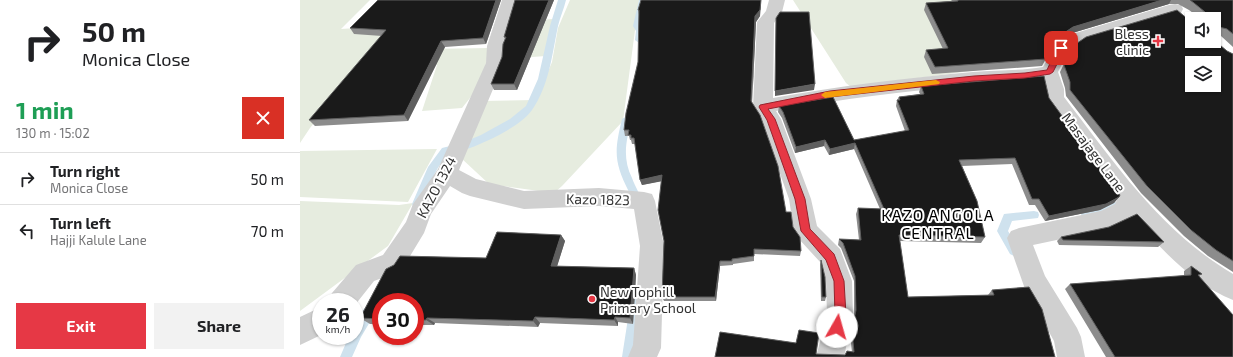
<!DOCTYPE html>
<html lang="en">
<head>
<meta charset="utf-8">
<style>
	:root { --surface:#fff; --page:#f2f2f2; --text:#202124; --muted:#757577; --line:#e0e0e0; --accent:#e63845 }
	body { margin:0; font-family:"Exo 2",sans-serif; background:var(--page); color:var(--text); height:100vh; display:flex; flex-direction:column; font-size:15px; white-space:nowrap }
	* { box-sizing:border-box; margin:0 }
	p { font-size:13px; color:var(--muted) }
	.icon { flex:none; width:22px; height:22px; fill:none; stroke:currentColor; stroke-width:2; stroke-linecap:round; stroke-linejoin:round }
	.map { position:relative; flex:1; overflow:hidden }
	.side { display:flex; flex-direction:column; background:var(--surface); width:300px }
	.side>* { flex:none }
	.top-card { background:#fff; color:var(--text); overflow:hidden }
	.fabs { position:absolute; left:885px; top:12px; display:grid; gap:8px }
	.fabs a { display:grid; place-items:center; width:36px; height:36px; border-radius:0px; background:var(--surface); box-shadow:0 1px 3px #0004; font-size:20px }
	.speed { position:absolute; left:12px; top:293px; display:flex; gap:8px; font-size:20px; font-weight:700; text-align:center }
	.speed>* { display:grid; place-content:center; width:52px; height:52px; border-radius:50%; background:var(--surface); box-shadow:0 1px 3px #0004; line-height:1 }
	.speed small { font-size:10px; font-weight:400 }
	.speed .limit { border:6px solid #d22; background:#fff; color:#111 }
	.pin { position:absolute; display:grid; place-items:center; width:34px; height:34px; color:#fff; margin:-17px; border-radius:8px; box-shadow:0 2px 6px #0006 }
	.me { position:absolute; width:44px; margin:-22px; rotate:7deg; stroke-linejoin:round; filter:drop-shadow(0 0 3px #0008) }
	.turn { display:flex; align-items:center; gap:14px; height:84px; padding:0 16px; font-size:18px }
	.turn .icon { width:52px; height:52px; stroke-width:2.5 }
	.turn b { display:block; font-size:28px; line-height:34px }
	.round { display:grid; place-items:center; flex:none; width:42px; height:42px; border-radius:0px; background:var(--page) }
	.headline { display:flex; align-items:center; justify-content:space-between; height:68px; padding:0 16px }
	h1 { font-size:24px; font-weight:700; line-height:30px; color:#1e9e55 }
	.primary-button { display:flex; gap:8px; margin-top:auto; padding:8px 16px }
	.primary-button a { flex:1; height:46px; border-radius:0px; background:var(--accent); color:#fff; font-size:16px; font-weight:700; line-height:46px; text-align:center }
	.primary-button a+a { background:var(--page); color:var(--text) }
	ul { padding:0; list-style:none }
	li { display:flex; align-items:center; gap:12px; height:52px; padding:0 16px; border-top:1px solid var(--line) }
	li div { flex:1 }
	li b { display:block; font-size:15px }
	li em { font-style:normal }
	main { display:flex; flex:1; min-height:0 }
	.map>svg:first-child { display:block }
</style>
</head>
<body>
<main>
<section class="side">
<div class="top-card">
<div class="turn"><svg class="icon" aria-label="right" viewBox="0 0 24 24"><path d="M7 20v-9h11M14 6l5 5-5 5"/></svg><div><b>50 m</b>Monica Close</div></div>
</div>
<div class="headline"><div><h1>1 min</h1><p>130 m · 15:02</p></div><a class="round" style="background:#d93025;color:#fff"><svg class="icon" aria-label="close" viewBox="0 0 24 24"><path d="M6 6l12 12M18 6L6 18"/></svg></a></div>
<ul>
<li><svg class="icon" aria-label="right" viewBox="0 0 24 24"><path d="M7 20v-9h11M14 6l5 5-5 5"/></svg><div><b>Turn right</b><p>Monica Close</p></div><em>50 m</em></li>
<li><svg class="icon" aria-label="left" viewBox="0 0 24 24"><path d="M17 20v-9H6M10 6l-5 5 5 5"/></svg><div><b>Turn left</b><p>Hajji Kalule Lane</p></div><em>70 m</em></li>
</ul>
<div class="primary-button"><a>Exit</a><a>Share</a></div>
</section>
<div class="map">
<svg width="933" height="357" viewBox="0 0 933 357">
	<rect width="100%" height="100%" fill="#fff"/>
	<path fill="#e6ecdf" d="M0,0H70L41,29L87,26L61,65L10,128L0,143Z
		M270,0H339L323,121L262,186L254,193L189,184L161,158L181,101L236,100L252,62L258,28Z
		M493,0H692L732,63L551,87L546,83Z
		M253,19L246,56L203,59L213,22Z
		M189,48L182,83L162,108L122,111L137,65L93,53L126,49Z
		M137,149L108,202L0,197V151Z
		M0,201L99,205L113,203L88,246L0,311Z"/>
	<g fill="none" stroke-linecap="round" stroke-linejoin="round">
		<path fill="#cfe2ee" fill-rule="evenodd" d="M258,0H266C264,9 260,17 258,26C252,55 249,86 232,110C221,126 188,141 170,148C164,150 151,151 147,156C133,170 129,190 121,207L117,208L113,207L112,204L128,167L142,148L162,143L181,135L210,119L226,106L238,79L250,26Z
			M339,0H347L341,26L344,31L343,40L339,43L335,40L336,31L333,26Z
			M327,116L332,119C326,140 322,158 332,178C335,187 341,195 343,204L342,207L338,208L334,207C332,202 331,197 329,192C314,162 314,152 322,119Z
			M816,202L820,203L821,206L820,209L786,218L782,217L781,214L782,211Z
			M734,211L738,212L739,215L738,218L712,221L708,231L720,251L718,254L714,256L710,254L697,231L704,214Z
			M337,293L341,295L343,299L334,357H322L331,299L333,295Z
			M71,304L75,306L77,310L61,337L52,357H40L49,336H55C55,325 59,309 71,304Z"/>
		<path fill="#d0d0d0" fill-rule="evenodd" d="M202,0H218L205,46L204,63L159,170L176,179L224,191L299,188L344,192L352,194L355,201L364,246L361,348L357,357H328L333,345L340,246L334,209L299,206L224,209L170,196L162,193L150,186L131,214L124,233L101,271L74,281L55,305V302H28L32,293L56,265L83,255L106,222L113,204L138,169L186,63L187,46Z
			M469,0H485L482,12L474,23L473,98C539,86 606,78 673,72C696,70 719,71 743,67L755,45L769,35L869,5L875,4L881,5L883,9L881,13L781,43L768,52L758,72L764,89V97C814,162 860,231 933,274V300C892,284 861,248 832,217L804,230L733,245L745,276L777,328L781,337L785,357H757L754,341L725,289L707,238L711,231L719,228L801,211L815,204L817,200L747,103C743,96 744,87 742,80C719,83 695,82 672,85C607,91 541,99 476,111L481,119L511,199L517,226L540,249L552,281L553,315L544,357H516L527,315L526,281L521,263L498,238L494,231L489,199L461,120L453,107L457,22L466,11Z
			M21,307V335L0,345V317Z"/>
	</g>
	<path fill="#8c8c8c" d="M78,0H201L186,44L145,47L108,121L15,126L9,120L82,36L54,34L50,28Z
		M215,0H254L217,90H194L191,84L202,57L205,39L204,37Z
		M461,0L460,16L456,22L452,102L486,212L493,227L501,251L500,256L454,254V261L433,264V265L420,266L416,301H364L362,297L364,241L361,181L342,185L340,180L335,144H332L331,140H330L329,136H325L324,130L338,62L339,15L338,10Z
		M651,0H933V47L921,36L917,35L914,38V19H895L897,16L889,10L878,4H869L769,34L754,44L742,66L632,74L624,57L626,50L643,49L624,10L626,3L652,1Z
		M890,21L927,51L933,54V272L908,256L884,236L841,193L766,96L765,88L760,72L773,46Z
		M744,76L749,98L820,195L819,197L814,203L800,210L745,221L735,205H729L712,164L662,166L677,201L685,237L681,243L600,241L608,297L688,295L692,290L729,287L742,309L755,357H415L420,332L496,343L499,330L519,333L516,354L545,355L547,351L552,352L550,335L554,315V281L541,248L538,245L539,239L559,240L556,214L558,208L580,209L554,149L529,155L524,146L495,153L482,118L478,112L479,106L533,97L554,140L605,131L596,106L597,100L599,97L620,94L619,92L621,86Z
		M197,232L261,235L265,241L257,266L334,268L336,275L333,324L318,322V326L240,323L238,327L135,323L134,325H115V302H81V324H70L60,318L86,269L94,265L100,256L186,258Z
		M761,237L864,242L858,247L759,245L757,241Z
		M521,260L526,297L525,301H521L520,264Z
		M891,266L902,274L899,276L933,357H806L765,289L770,284L884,276V271Z"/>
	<path fill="#5f5f5f" d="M196,0H201L186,44L183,38Z
		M249,0H254L217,90L214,84Z
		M461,0L460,16L456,22L452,107L455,16Z
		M862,0H871L869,4L769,34L754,44L758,37L773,27Z
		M141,41L145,47L108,121L104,115Z
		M515,84L514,90L475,96V91Z
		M525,140L524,146L495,153L496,147Z
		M555,143L554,149L529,155L530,149Z
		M362,175L363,181L342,185L340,180Z
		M819,197L814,203L800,210L745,221L749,216Z
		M261,235L265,241L255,273L251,266Z
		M420,261V266L416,301L415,297Z
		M334,268L336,275L333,324L330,318Z
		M235,317L240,323L238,327L233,321Z
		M315,317L318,322V326L314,320Z
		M127,318L135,323L134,325L126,320Z"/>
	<path fill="#1a1a1a" stroke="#5f5f5f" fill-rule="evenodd" d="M78,0H196L183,38L141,41L104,115L9,120L86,30L50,28Z
		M215,0H249L214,84H191L202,57L203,44L206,37H204Z
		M341,0H461L460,10L455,16L451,101L460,115L478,166L486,212H491L493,227L500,237L501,251L454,249V256L432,259V261H420L415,297H362L364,241L358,210L362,175L340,180L334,138H331V135H328L329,130H324L326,113L338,62L339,10H338Z
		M658,0H862L773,27L758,37L746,59L635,67L626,50L648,48L626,3L658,1Z
		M890,0H933V34L927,29L919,27L918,32L914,33V19H899V13L905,12L894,3Z
		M877,10L890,21H892V41H914V40L927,51L933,54V261L916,250L891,230L847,186L770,90V82L764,65L773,46L786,37ZM892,63H914V85H892Z
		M480,12H509L515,84L475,91L476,18Z
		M744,76L749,98L820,195L819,197L806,204L749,216L739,199H732L715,158L659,160L677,201L685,237L599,235L608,297L694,295L692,290L729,287L742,309L755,357H415L420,332L496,343L499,330L519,333L516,354L545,355L547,351L554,352L552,331L556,310L555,276L543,243L539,239L561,240L558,208L584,209L555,143L530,149L525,140L496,147L483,112L479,106L533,97L554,140L609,130L597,100H600L599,97L624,94L621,86Z
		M837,214L864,242L763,240L761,237L809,227Z
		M197,232L261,235L251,266L334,268L330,318L315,317L314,320L235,317L233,321L127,318L126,320H115V302H81V319L60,318L86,269L94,265L100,256L186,258Z
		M521,260L525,277L526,297H522Z
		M891,266L902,274L898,275L933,315V357H815L770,284L891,275Z"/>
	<path fill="#e63845" stroke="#96242d" d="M761,46L765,48L753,72L750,74L725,78L674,81L530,97L468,109L475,119L505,199L510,229L534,254L544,281L546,315L541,331L537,332L533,331L532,327L535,315L534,281L526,260L501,231L495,199L467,120L459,107L460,105L530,91L674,76L725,73L747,70L757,48Z"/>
	<path fill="#f59e0b" d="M636,80L640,82L639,84L525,98L521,95L525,92Z"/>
	<g fill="#e63845" stroke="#fff" stroke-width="1.5">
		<path d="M856 35h4v4h4v4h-4v4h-4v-4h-4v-4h4z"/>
		<circle cx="292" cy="299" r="4"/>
	</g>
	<g text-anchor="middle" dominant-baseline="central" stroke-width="4" stroke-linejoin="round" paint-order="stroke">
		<g font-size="14" fill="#333" stroke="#fff" text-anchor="end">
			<text x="849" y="33">Bless<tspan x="849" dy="16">clinic</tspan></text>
			<text x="300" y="291" text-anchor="start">New Tophill<tspan x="300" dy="16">Primary School</tspan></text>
		</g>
		<g font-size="14" fill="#333" stroke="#fff">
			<text transform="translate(794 152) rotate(53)">Masajage Lane</text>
			<text transform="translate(136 187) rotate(-62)">KAZO 1324</text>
			<text transform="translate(298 199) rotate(1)">Kazo 1823</text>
		</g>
		<g font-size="16" letter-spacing="1" fill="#000" stroke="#fff">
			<text x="638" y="214">KAZO ANGOLA<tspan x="638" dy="18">CENTRAL</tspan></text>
		</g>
	</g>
</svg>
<div class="fabs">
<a><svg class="icon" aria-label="sound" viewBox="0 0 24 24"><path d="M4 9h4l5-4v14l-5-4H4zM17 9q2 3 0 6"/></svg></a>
<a><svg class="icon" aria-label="layers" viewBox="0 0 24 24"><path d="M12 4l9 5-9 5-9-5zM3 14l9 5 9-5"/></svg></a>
</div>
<div class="speed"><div>26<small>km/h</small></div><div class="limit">30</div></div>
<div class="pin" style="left:761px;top:48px;background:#d93025"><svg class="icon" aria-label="arrive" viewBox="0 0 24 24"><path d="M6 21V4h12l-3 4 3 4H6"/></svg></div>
<svg class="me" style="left:537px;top:327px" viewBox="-20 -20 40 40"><circle r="19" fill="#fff"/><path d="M0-13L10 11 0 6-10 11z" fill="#e63845"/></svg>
</div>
</main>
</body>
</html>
